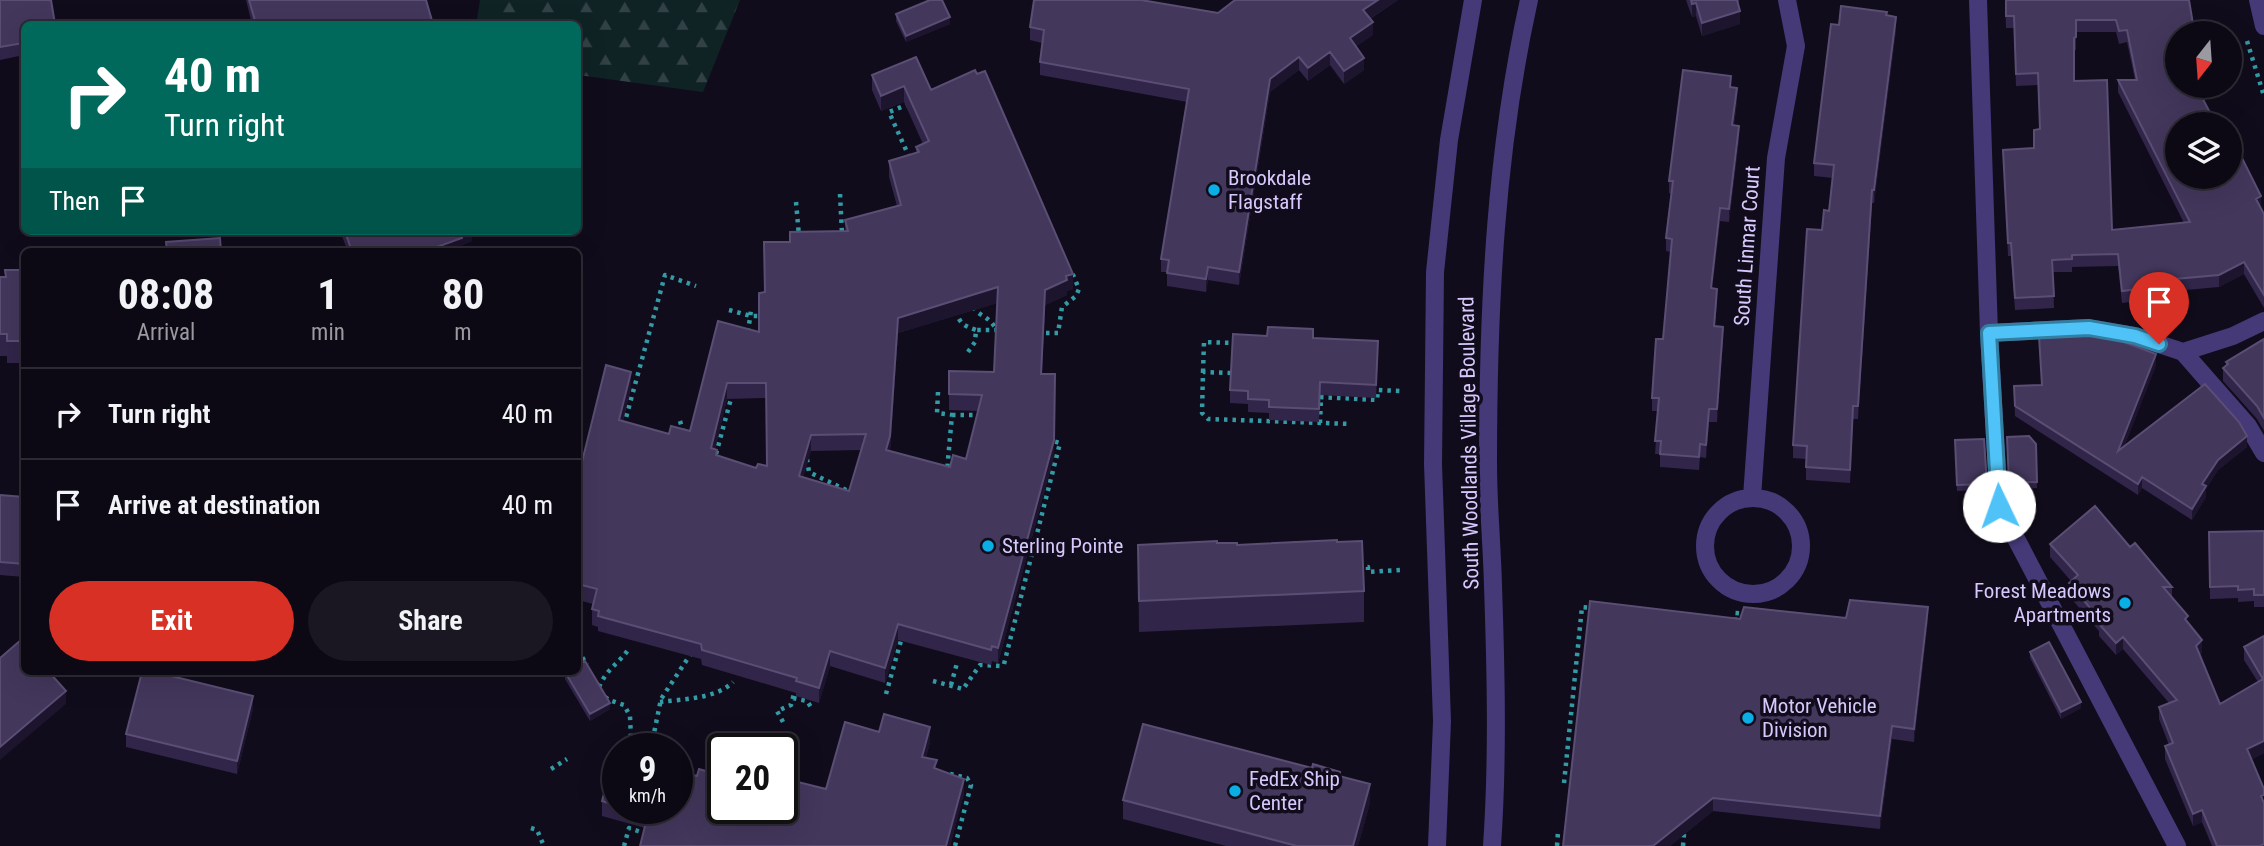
<!DOCTYPE html>
<html lang="en">
<head>
<meta charset="utf-8">
<style>
	:root { --surface:#0d0914; --page:#1b1722; --text:#f1f3f6; --muted:#9a9aa0; --line:#2d2a34; --accent:#d93025 }
	body { margin:0; font-family:"Roboto Condensed",sans-serif; background:var(--page); color:var(--text); height:100vh; display:flex; flex-direction:column; font-size:26px; white-space:nowrap }
	* { box-sizing:border-box; margin:0 }
	p { font-size:23px; color:var(--muted) }
	.icon { flex:none; width:38px; height:38px; fill:none; stroke:currentColor; stroke-width:2; stroke-linecap:round; stroke-linejoin:round }
	.map { position:relative; flex:1; overflow:hidden }
	.side { position:absolute; left:21px; top:248px; width:560px; height:427px; display:flex; flex-direction:column; background:var(--surface); border-radius:10px; box-shadow:0 7px 28px #0002,0 0 0 2px var(--line) }
	.side>* { flex:none }
	.banner { position:absolute; left:21px; top:21px; width:560px; height:214px; border-radius:10px; box-shadow:0 7px 28px #0002,0 0 0 2px var(--line); background:#00695c; color:#fff; overflow:hidden }
	.needle { width:46px; rotate:197deg }
	.fabs { position:absolute; left:2165px; top:21px; display:grid; gap:14px }
	.fabs a { display:grid; place-items:center; width:77px; height:77px; border-radius:50%; background:var(--surface); box-shadow:0 7px 28px #0002,0 0 0 2px var(--line); font-size:35px }
	.speed { position:absolute; left:602px; top:733px; display:flex; gap:14px; font-size:35px; font-weight:700; text-align:center }
	.speed>* { display:grid; place-content:center; width:91px; height:91px; border-radius:50%; background:var(--surface); box-shadow:0 7px 28px #0002,0 0 0 2px var(--line); line-height:1 }
	.speed small { font-size:18px; font-weight:400 }
	.speed .limit { border:4px solid #111; border-radius:10px; background:#fff; color:#111 }
	.pin { position:absolute; display:grid; place-items:center; width:60px; height:60px; color:#fff; margin:-72px -30px; border-radius:50% 50% 50% 0; rotate:-45deg; box-shadow:0 0 7px #0007 }
	.pin .icon { rotate:45deg }
	.me { position:absolute; width:77px; margin:-38px; rotate:357deg; stroke-linejoin:round; filter:drop-shadow(0 0 5px #0008) }
	.turn { display:flex; align-items:center; gap:24px; height:147px; padding:0 28px; font-size:32px }
	.turn .icon { width:91px; height:91px; stroke-width:2.5 }
	.turn b { display:block; font-size:49px; line-height:60px }
	.then { display:flex; align-items:center; height:66px; padding:0 28px; background:#0003; gap:14px; font-size:26px }
	.eta { display:flex; justify-content:space-evenly; align-items:center; height:119px; text-align:center }
	.eta b { font-size:42px; font-weight:700; line-height:49px }
	.button { display:flex; gap:14px; margin-top:auto; padding:14px 28px }
	.button a { flex:1; height:80px; border-radius:42px; background:var(--accent); color:#fff; font-size:28px; font-weight:700; line-height:80px; text-align:center }
	.button a+a { background:var(--page); color:var(--text) }
	ul { padding:0; list-style:none }
	li { display:flex; align-items:center; gap:21px; height:91px; padding:0 28px; border-top:2px solid var(--line) }
	li div { flex:1 }
	li b { display:block; font-size:26px }
	li em { font-style:normal }
	.map>svg:first-child { display:block }
</style>
</head>
<body>
<div class="map">
<svg width="2264" height="846" viewBox="0 0 2264 846">
	<defs>
		<pattern id="forest-firs" width="22" height="20" patternUnits="userSpaceOnUse" patternTransform="scale(1.75)"><rect width="22" height="20" fill="#0f2224"/><path d="M5 1l3.5 6h-7zM16 11l3.5 6h-7z" fill="#314145"/></pattern>
	</defs>
	<rect width="100%" height="100%" fill="#110c1b"/>
	<path fill="url(#forest-firs)" d="M480,0H740L703,92L578,75V24H476Z"/>
	<g fill="none" stroke-linecap="round" stroke-linejoin="round">
		<path stroke="#329ba6" stroke-width="4.5" stroke-dasharray="3.5 5" stroke-linecap="butt" d="M2247,41L2264,96
			M909,104L889,112L911,161
			M840,194L842,234
			M796,202L799,236
			M973,307C981,318 990,316 996,330
			M729,310L751,316H759
			M956,311C959,323 964,326 976,330
			M748,332L751,310
			M1046,333H1058L1062,307L1076,296L1079,289L1071,270
			M968,352L975,342L976,330H1000
			M1203,372L1204,342L1235,343
			M1231,373L1203,372L1202,413L1208,419L1351,424
			M938,392L937,413L952,415L947,471
			M1320,397L1377,400L1378,390L1400,391
			M952,415H983
			M680,421L684,434
			M1320,423L1321,397
			M624,425L665,275L696,286
			M716,454L732,395
			M807,459L809,472L850,492
			M1359,567H1368V572L1402,570
			M578,608L581,596
			M1735,621V613L1746,614
			M578,650L587,665
			M933,681L963,689L980,665L1000,666L1004,664L1060,443L1050,440
			M951,685L957,663
			M599,687C607,668 620,663 630,647
			M886,694L902,637
			M605,697L609,700L624,705L630,716L631,739L623,749
			M793,698L807,701L813,710
			M660,702C683,699 716,699 733,682
			M783,722L777,711L791,705L795,690
			M631,739L654,733L661,699L692,652
			M609,757L618,752
			M551,769L567,759
			M704,774L705,769L723,775
			M950,774L967,778L971,785L955,846
			M1564,783L1582,607L1593,608
			M531,828L537,830L544,846
			M624,846L629,828L647,834
			M1557,846L1558,832
			M1683,846L1684,834"/>
		<path stroke="#453978" stroke-width="18" d="M1978,0L1989,333L1999,506L2177,846
			M2258,0L2264,26
			M1989,333L2089,328L2135,336L2183,352L2233,336L2264,321
			M2183,352L2248,426L2264,453
			M1752,497L1776,158L1796,46L1787,0
			M1705 546a48 48 0 1 1 96 0a48 48 0 1 1-96 0Z
			M1437,846L1442,721L1433,464L1435,272L1449,140L1473,0
			M1492,846C1498,760 1496,673 1493,586C1492,545 1488,505 1488,464C1488,308 1495,153 1529,0"/>
	</g>
	<path fill="#312549" fill-rule="evenodd" d="M0,0L24,24V55L0,60Z
		M246,0H426L433,24H252Z
		M1398,0L1370,19L1373,35L1356,46L1364,70L1344,84L1330,65L1308,81L1299,70L1270,92L1239,285L1208,280L1206,292L1167,286V272H1161V259L1187,102L1040,75V62L1042,43L1030,40V27Z
		M1686,0H1739V2H1737L1740,24L1702,36L1696,16L1692,17Z
		M2005,0L2193,24V33H2177V86L2216,124L2264,214V308L2244,274L2219,287L2175,291V296L2122,303L2118,266L2072,267V272H2053L2054,308L2015,310L2011,256H2008L2003,150L2034,148L2040,129L2038,85L2016,86L2014,28H2006ZM2076,32H2116L2119,44L2127,42L2135,80H2118V92L2184,223L2112,230L2074,81V50H2076Z
		M896,14L950,24L906,42L896,21Z
		M1887,16L1896,30L1874,203H1872L1858,419H1853L1850,483L1806,480V459L1793,458V445L1822,230L1829,211L1833,178L1814,176V163L1839,25Z
		M872,75L931,90L1073,289L1067,291V295L1045,305L1042,374L1054,456L998,663L992,661L991,665L898,640L885,683L830,666L819,703L796,696V693L702,665L701,659L598,631V627L592,625V609L593,604L578,600V478L631,387L623,421L669,434L690,431L759,332L764,292L790,242L845,231V220L897,206L889,177V161L916,153V147L923,144L904,102L881,111L872,90ZM997,303L994,372L949,371V410L978,411L966,459L950,467L890,452L898,333ZM766,398L767,466L756,468L717,456L715,449L727,399ZM861,450L849,491L803,477L811,451Z
		M1731,87L1737,101L1734,125L1739,139L1729,222L1720,221L1712,289L1717,302L1715,327L1723,340L1717,422H1709L1706,458L1700,457L1699,470L1660,467V454H1655L1658,411H1652V398L1663,339L1671,252L1666,251V238L1672,194L1669,193V181Z
		M340,231H472V241L462,245V251L459,252H348Z
		M24,270V363H7V356H0V277H6Z
		M1313,338L1378,354L1376,398L1320,395L1319,422L1269,420V413L1248,412V404L1230,403V390Z
		M2264,339V431L2257,419L2223,381V368L2226,366V362Z
		M2156,365L2124,447H2247L2218,470L2206,489V497L2192,520L2142,488L2138,495L2015,416L2014,386L2041,385Z
		M2007,437L2036,444L2037,488L2009,490Z
		M1984,439L1987,490L1957,491L1955,440Z
		M0,495L24,497V577L0,575Z
		M2264,531V607H2254V601L2238,602V598L2210,599L2209,532Z
		M1337,542L1364,591V622L1139,632L1138,545L1217,543L1237,545Z
		M2050,544L2130,547L2172,587V598L2188,623L2202,652L2200,655L2220,704L2258,682L2244,660V647L2264,636V753L2252,759L2264,846H2212L2202,822L2193,826L2165,759V746L2169,745L2159,719V707L2169,703L2123,649L2116,655L2099,636V631L2069,596V583L2071,581L2050,557Z
		M1846,618L1928,620L1914,742L1892,739L1880,829L1713,811L1670,846H1563L1740,619Z
		M2030,652L2081,708L2061,719L2030,658Z
		M565,672L610,709L590,721L565,679Z
		M253,709L237,774L126,747V734Z
		M879,732L930,742L926,758L937,769L964,793L950,846H640L645,828L602,816V801L618,757V808H677L709,772L768,749L723,808L826,789Z
		M1340,776L1370,803L1358,846H1226L1123,819V800Z"/>
	<path fill="#1d142e" d="M1378,0H1398L1363,23V10Z
		M1696,3V16L1692,17V4Z
		M1740,11V24L1702,36V23Z
		M950,17V24L906,42V36Z
		M1896,17V30L1874,203V190Z
		M1373,22V35L1350,51V38Z
		M1330,52V65L1308,81V68Z
		M1299,57V70L1270,92L1239,285V272L1270,79Z
		M1364,58V70L1344,84V71Z
		M904,86V102L881,111V96Z
		M1737,88V101L1732,138V125Z
		M1739,126V139L1729,222V209Z
		M1872,190V203L1858,419V406Z
		M2261,196V209L2256,199Z
		M1720,208V221L1711,301V288Z
		M465,231H472V241L462,245V251L459,252H423Z
		M2244,262V274L2219,287V275Z
		M1208,267V280L1206,292V279Z
		M1073,274V289L1067,291V295L1045,305L1041,389L1045,290Z
		M998,287V303L898,333L890,451L886,466V450L898,318Z
		M1723,327V340L1717,422V409Z
		M2156,354V365L2118,462V451Z
		M631,372V387L619,435V420Z
		M1055,374L1054,456L998,663V648Z
		M727,383V399L711,464V448Z
		M1709,409V422L1706,458V445Z
		M811,435V451L799,491V476Z
		M2247,436V447L2218,470L2206,489V497L2192,520V509L2202,484L2218,460Z
		M2142,477V488L2138,495V484Z
		M1928,607V620L1914,742V729Z
		M898,624V640L885,683V668Z
		M2123,637V649L2116,655V643Z
		M2202,640V652L2196,658V646Z
		M830,651V666L819,703V688Z
		M66,691V704L0,760V747Z
		M253,696V709L237,774V761Z
		M2081,702V708L2061,719V712Z
		M610,703V709L590,721V714Z
		M1892,726V739L1880,829V816Z
		M930,727V742L922,772V757Z
		M2264,741V753L2247,761V749Z
		M964,779V793L950,846H946Z
		M1370,784V803L1358,846H1353Z
		M1713,798V811L1670,846H1653Z
		M2202,810V822L2193,826V814Z"/>
	<path fill="#43375c" stroke="#5a4e75" stroke-width="2" fill-rule="evenodd" d="M0,0H51L55,24H24V43L0,47Z
		M249,0H426L433,24H256Z
		M930,0H942L950,17L906,36L896,14Z
		M1034,0H1141L1218,13L1235,0H1378L1363,10L1373,22L1350,38L1364,58L1344,71L1330,52L1308,68L1299,57L1270,79L1239,272L1208,267L1206,279L1167,273L1169,260L1161,259L1189,89L1040,62L1044,30L1030,27Z
		M1691,0H1737L1740,11L1702,23L1696,3L1692,4Z
		M2006,0H2189L2193,24L2188,25L2189,33H2177V86H2196L2216,124H2177V177H2230V134L2261,196L2256,199L2264,214V295L2244,262L2219,275L2175,279V284L2122,291L2118,254L2072,255V259L2052,260L2054,296L2015,298L2011,243H2008L2003,150L2034,148V130L2040,129L2038,73L2016,74L2014,16H2006ZM2076,20H2116L2119,31L2127,30L2137,80H2118L2190,222L2112,230L2107,80L2074,81V38L2076,37Z
		M1841,6L1887,12L1886,15L1896,17L1874,190H1872L1858,406H1853L1850,470L1806,467L1807,446L1793,445L1807,229L1822,230L1824,210L1829,211L1834,165L1814,163L1831,24L1839,25Z
		M916,57L931,90L975,70L977,74L985,71L1073,274L1066,276L1067,280L1045,290L1041,374H1055L1054,440L998,648L992,646L991,650L898,624L885,668L830,651L819,688L796,681L797,678L702,650L701,644L598,616L599,611L592,609L597,589L578,584V478L606,365L631,372L619,420L669,434L671,426L690,431L718,321L759,332V293L765,292L764,242H790V232L848,231L845,220L901,205L889,161L919,152L916,147L929,141L904,86L881,96L872,75ZM998,287L994,372L949,371V394L982,395L966,459L953,455L950,467L886,450L890,436L898,318ZM727,383H766L767,466L758,464L756,468L716,455L717,450L711,448ZM866,434L849,491L799,476L811,435Z
		M1683,70L1731,76L1730,87L1737,88L1732,125L1739,126L1729,209L1720,208L1711,288L1717,289L1714,326L1723,327L1717,409H1709L1706,445L1700,444L1699,457L1660,454L1661,441H1655L1659,398H1652L1656,339H1663L1672,239L1666,238L1673,181H1669Z
		M345,231H465L460,232L462,238L423,252H352Z
		M220,238L221,252H167L166,242Z
		M5,270H24V341H7V334H0V277H6Z
		M1268,327L1313,329V338L1378,341L1376,385L1320,382L1319,409L1269,407V400L1248,399V391L1230,390L1233,334L1267,336Z
		M2100,333L2156,354L2118,451L2205,384L2239,422L2247,436L2218,460L2202,484L2206,486L2192,509L2142,477L2138,484L2015,406L2014,386L2042,385L2039,336Z
		M2264,339V418L2257,406L2223,368L2228,364L2226,362Z
		M2029,436L2036,444L2037,482L2009,483L2007,437Z
		M1984,439L1987,484L1957,485L1955,440Z
		M0,495L24,497V564L0,562Z
		M2095,506L2130,547L2135,543L2172,587H2163L2188,616L2185,619L2202,640L2196,646L2220,704L2263,679L2244,647L2264,636V741L2247,749L2264,789V795L2261,796L2264,803V844L2260,846H2217L2202,810L2193,814L2165,746L2173,743L2159,707L2177,700L2123,637L2116,643L2099,624L2102,622L2069,583L2078,575L2050,544Z
		M2264,531V595H2254V589L2238,590V586L2210,587L2209,532Z
		M1337,540V542L1362,541L1364,591L1139,601L1138,545L1217,541V543H1237V545Z
		M1850,600L1928,607L1914,729L1892,726L1880,816L1713,798L1653,846H1563L1590,601L1740,619L1744,607L1846,618Z
		M21,640L24,644V672H49L66,691L0,747V658Z
		M2049,642L2081,702L2061,712L2030,652Z
		M585,661L610,703L590,714L565,672H578V665Z
		M142,672H155L253,696L237,761L126,734Z
		M884,714L930,727L922,757L937,760L934,768L964,779L946,846H640L648,814L629,808H677V771L697,776L699,769L709,772L721,733L768,747V749H723V808H782V778L826,789L845,722L879,732Z
		M1143,724L1312,768L1313,764L1340,772L1339,776L1370,784L1353,846H1297L1123,800Z
		M614,756L618,757V806L602,801Z"/>
	<g fill="none" stroke-linecap="round" stroke-linejoin="round">
		<g stroke="#337fa1" stroke-width="18">
			<path id="route" d="M1999,506L1989,333L2089,328L2135,336L2159,344"/>
		</g>
		<use href="#route" stroke="#4fc3f7" stroke-width="12"/>
	</g>
	<g fill="#0bade5" stroke="#110c1b" stroke-width="2.5">
		<circle cx="1214" cy="190" r="7"/>
		<circle cx="988" cy="546" r="7"/>
		<circle cx="2125" cy="603" r="7"/>
		<circle cx="1748" cy="718" r="7"/>
		<circle cx="1235" cy="791" r="7"/>
	</g>
	<g text-anchor="middle" dominant-baseline="central" stroke-width="7" stroke-linejoin="round" paint-order="stroke">
		<g font-size="21" fill="#d6c8fc" stroke="#110c1b" text-anchor="start">
			<text x="1228" y="178">Brookdale<tspan x="1228" dy="24">Flagstaff</tspan></text>
			<text x="1002" y="546">Sterling Pointe</text>
			<text x="2111" y="591" text-anchor="end">Forest Meadows<tspan x="2111" dy="24">Apartments</tspan></text>
			<text x="1762" y="706">Motor Vehicle<tspan x="1762" dy="24">Division</tspan></text>
			<text x="1249" y="779">FedEx Ship<tspan x="1249" dy="24">Center</tspan></text>
		</g>
		<g font-size="21" fill="#d6c8fc" stroke="#110c1b">
			<text transform="translate(1747 246) rotate(-86)">South Linmar Court</text>
			<text transform="translate(1469 443) rotate(-91)">South Woodlands Village Boulevard</text>
		</g>
	</g>
</svg>
<div class="fabs">
<a><svg class="needle" viewBox="-14 -14 28 28"><path d="M0-13l5 13h-10z" fill="#e53935"/><path d="M0 13l5-13h-10z" fill="#9a9aa0"/></svg></a>
<a><svg class="icon" aria-label="layers" viewBox="0 0 24 24"><path d="M12 4l9 5-9 5-9-5zM3 14l9 5 9-5"/></svg></a>
</div>
<div class="speed"><div>9<small>km/h</small></div><div class="limit">20</div></div>
<div class="pin" style="left:2159px;top:344px;background:#d93025"><svg class="icon" aria-label="arrive" viewBox="0 0 24 24"><path d="M6 21V4h12l-3 4 3 4H6"/></svg></div>
<svg class="me" style="left:1999px;top:506px" viewBox="-20 -20 40 40"><circle r="19" fill="#fff"/><path d="M0-13L10 11 0 6-10 11z" fill="#4fc3f7"/></svg>
<div class="banner">
<div class="turn"><svg class="icon" aria-label="right" viewBox="0 0 24 24"><path d="M7 20v-9h11M14 6l5 5-5 5"/></svg><div><b>40 m</b>Turn right</div></div>
<div class="then">Then<svg class="icon" aria-label="arrive" viewBox="0 0 24 24"><path d="M6 21V4h12l-3 4 3 4H6"/></svg></div>
</div>
<section class="side">
<div class="eta">
<div><b>08:08</b><p>Arrival</p></div>
<div><b>1</b><p>min</p></div>
<div><b>80</b><p>m</p></div>
</div>
<ul>
<li><svg class="icon" aria-label="right" viewBox="0 0 24 24"><path d="M7 20v-9h11M14 6l5 5-5 5"/></svg><div><b>Turn right</b></div><em>40 m</em></li>
<li><svg class="icon" aria-label="arrive" viewBox="0 0 24 24"><path d="M6 21V4h12l-3 4 3 4H6"/></svg><div><b>Arrive at destination</b></div><em>40 m</em></li>
</ul>
<div class="button"><a>Exit</a><a>Share</a></div>
</section>
</div>
</body>
</html>
